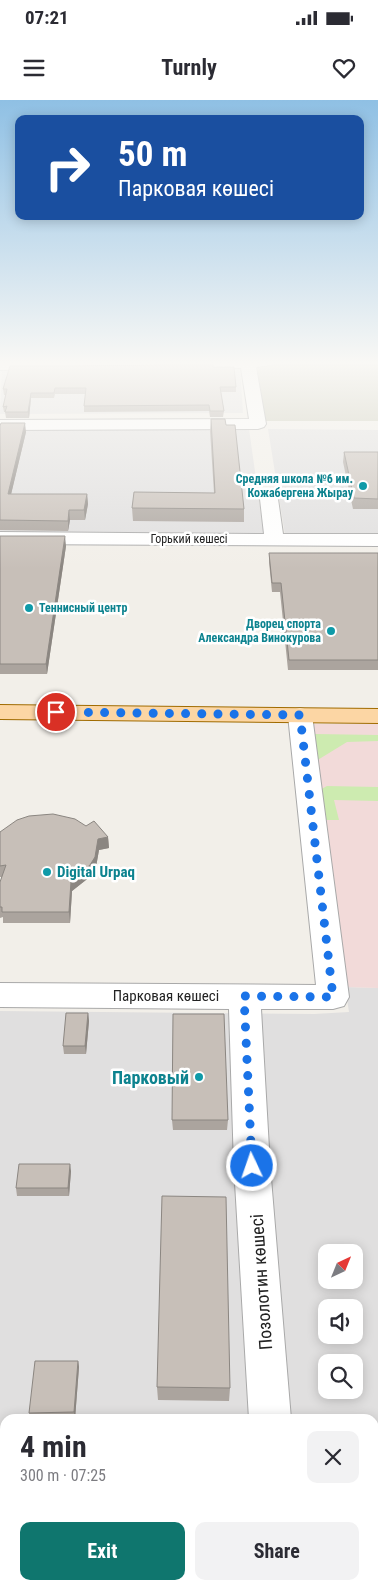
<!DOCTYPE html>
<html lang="en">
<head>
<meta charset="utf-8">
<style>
	:root { --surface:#fff; --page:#f2f2f3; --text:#2b2b33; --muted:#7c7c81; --accent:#0f766e }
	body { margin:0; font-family:"Roboto Condensed",sans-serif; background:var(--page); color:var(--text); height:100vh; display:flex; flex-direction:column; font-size:19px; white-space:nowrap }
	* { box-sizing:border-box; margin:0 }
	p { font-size:16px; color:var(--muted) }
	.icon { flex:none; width:28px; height:28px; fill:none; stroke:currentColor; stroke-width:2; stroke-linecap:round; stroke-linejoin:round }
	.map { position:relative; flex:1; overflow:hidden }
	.side { position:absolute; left:0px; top:1314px; width:379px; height:176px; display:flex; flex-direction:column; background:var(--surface); border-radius:15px 15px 0 0; box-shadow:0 2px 12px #0003 }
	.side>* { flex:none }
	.hud { position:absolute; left:15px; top:15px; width:349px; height:105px; border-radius:10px; box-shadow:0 2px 12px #0003; background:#1a4fa0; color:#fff; overflow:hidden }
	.needle { width:32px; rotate:43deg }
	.buttons { position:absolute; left:318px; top:1144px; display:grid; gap:10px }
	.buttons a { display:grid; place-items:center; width:45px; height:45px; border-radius:10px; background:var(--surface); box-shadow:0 2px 12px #0003; font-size:25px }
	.pin { position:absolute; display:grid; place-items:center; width:42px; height:42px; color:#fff; margin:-21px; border:2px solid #fff; border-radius:50%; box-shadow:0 1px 5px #0007 }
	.me { position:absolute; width:55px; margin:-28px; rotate:357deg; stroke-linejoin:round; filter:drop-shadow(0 0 4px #0008) }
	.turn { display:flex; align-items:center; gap:18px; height:105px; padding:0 20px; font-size:22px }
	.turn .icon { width:65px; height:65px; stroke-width:2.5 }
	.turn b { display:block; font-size:35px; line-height:42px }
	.round { display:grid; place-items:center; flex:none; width:52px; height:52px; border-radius:10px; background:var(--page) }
	.headline { display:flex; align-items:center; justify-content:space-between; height:85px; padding:0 20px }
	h1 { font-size:30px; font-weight:700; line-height:38px }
	.action { display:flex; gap:10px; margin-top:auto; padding:10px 20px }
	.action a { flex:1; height:58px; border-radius:10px; background:var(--accent); color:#fff; font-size:20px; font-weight:700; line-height:58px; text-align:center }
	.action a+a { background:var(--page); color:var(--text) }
	.status { display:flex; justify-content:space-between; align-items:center; height:35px; padding:0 25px; background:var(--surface); direction:ltr }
	.status svg { height:14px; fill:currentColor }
	header { display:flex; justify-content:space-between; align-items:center; height:65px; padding:0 20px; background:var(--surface); font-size:22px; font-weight:700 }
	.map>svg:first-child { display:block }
</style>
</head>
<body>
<div class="status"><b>07:21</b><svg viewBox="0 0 49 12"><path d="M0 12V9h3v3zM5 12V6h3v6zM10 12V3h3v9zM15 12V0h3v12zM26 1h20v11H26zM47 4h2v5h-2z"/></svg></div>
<header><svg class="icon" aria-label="menu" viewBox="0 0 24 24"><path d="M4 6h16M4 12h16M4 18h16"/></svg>Turnly<svg class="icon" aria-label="heart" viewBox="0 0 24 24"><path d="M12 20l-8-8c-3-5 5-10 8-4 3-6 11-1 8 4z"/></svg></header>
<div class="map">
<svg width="378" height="1489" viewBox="0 0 378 1489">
	<rect width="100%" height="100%" fill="#f2efe9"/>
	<path fill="#e0dfdf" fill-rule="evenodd" d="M240,267L243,313L0,314L2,268Z
		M0,329H249L264,435L0,432Z
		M268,329L378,330V435H285Z
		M345,887L378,888V1489H0V1412H5V1485H374V1319H5V1355H0V911L314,914L349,912ZM326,1152H354V1180H326ZM326,1208H354V1235H326ZM326,1262H354V1290H326Z"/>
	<path fill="#f2dad9" d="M308,624H378V888L345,887Z"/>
	<path fill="#c7c7b4" d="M295,261H378V321H265L257,266Z"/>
	<path fill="#cdebb0" d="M315,634L378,635V641L347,642L316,661Z
		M327,686L378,687V701L334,700L339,720H320L316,692Z"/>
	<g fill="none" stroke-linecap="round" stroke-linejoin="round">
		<g stroke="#a9a9a9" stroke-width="2">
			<path id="minor" d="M280,261L278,264L256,267L266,324L264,327L258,329L0,330V320L249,319L241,268L0,270V262Z
				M269,394L275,395L278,399L283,434H378V446L0,444V432L264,434L260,399L263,395Z
				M300,608L309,610L312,615L349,897L344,906L333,909H261L270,1066L291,1319H249L234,1066L229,909L0,907V883L316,885L288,615L291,610Z
				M0,1360H5V1404H0Z"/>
		</g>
		<g stroke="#a06b00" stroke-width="2">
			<path id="major" d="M0,605L378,609V623L0,619Z"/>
		</g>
		<use href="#minor" fill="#fff" fill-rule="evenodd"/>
		<use href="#major" fill="#fcd6a4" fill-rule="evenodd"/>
	</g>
	<path fill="#aba49e" d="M213,267L236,287V292H221L224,311L223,317H210L209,311L84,312V306L86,294H55L54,298H31L29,318H6L5,312H4L3,307L6,295H4L3,289Z
		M211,319L226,325L244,409V422L133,421L132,408L214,393L210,331Z
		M0,326L26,332L11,394H87L88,404L85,420H70L68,431L0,430Z
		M344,352H378V409H353L343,362Z
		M0,436L66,446L47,574H0Z
		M269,453H378V570H288L280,492H272L269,462Z
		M0,732L108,737L109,748L99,750L96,767L91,776L72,791L70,823H3V817L0,818V782L2,777H0Z
		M88,913L89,921L86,954H64L63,946Z
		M172,1020H228L227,1030H173Z
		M71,1071L69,1096H17L16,1088Z
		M78,1261L79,1267L75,1319H31L29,1313Z
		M157,1287L230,1288L229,1301L158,1300Z"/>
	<path fill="#8b8681" d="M31,293V298L29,318L28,312Z
		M25,323L26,332L9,403L8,394Z
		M87,394L88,404L85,420L84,410Z
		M69,410L70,420L68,431V421Z
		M65,436L66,446L47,574L46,564Z
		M108,737L109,748L99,750L96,767L91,776L72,791L70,823L69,812L71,781L98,739Z
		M88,913L89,921L86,954L85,946Z
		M70,1064L71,1071L69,1096L68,1088Z
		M78,1261L79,1267L75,1319L74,1312Z"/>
	<path fill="#c7bfb8" stroke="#8b8681" d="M213,265V267H234L236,287H220L224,311H210L209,305L84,306L86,288H55L54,293H31L28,312H5L7,306L3,307L7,289H3L10,266Z
		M211,319H225L226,325H235L244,409L132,408L134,392L215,393Z
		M1,323H25L8,394H87L84,410H69L68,421L0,420V326Z
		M344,352H378V399L354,398Z
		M0,436H65L46,564H0Z
		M269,453H378V560H289L281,483H272Z
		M53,714L75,719L86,726L94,721L108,737L98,739L95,757L90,765L71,781L69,812H2V807H0V782L6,765L0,766V732L17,720L29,716Z
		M66,913H88L85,946H63Z
		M173,914H224L228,1020H172Z
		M19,1064H70L68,1088H16Z
		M162,1096L226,1097L230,1288L157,1287Z
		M35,1261H78L74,1312L29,1313Z
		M0,1463H5V1485H29L28,1489H0Z
		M87,1485H212V1489H87Z
		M286,1485H335L336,1489H286Z"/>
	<linearGradient id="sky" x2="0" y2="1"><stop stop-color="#8fc0e4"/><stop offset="0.56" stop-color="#f9f8f5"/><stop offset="1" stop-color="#f9f8f5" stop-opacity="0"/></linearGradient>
	<rect width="378" height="469" fill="url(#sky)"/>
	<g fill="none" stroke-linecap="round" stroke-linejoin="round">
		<path stroke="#1a73e8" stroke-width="9" stroke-dasharray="0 16.2" d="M56,612L300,615L333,897L244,896L252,1066"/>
	</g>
	<g fill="#0f9aa8" stroke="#fff" stroke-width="2">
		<circle cx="363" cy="386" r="5"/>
		<circle cx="29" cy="508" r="5"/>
		<circle cx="331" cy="531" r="5"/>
		<circle cx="47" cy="772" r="5"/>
		<circle cx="199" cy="977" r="5"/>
	</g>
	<g text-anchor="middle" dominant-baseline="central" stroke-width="5" stroke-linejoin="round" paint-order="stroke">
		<g font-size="12" font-weight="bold" fill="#0d838f" stroke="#fff" text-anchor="end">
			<text x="353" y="379">Средняя школа №6 им.<tspan x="353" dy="14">Кожабергена Жырау</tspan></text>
			<text x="39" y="508" text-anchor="start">Теннисный центр</text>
			<text x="321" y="524">Дворец спорта<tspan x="321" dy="14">Александра Винокурова</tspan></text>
		</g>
		<g font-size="12" fill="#222" stroke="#fff">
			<text x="189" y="439">Горький көшесі</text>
		</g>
		<g font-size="15" font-weight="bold" fill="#0d838f" stroke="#fff" text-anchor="start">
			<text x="57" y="772">Digital Urpaq</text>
		</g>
		<g font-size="15" fill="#222" stroke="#fff">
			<text x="166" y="896">Парковая көшесі</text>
		</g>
		<g font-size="18" font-weight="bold" fill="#0d838f" stroke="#fff" text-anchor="end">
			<text x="189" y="977">Парковый</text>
		</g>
		<g font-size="18" fill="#222" stroke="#fff">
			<text transform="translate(261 1182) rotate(-94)">Позолотин көшесі</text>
		</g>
	</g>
</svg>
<div class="buttons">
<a><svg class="needle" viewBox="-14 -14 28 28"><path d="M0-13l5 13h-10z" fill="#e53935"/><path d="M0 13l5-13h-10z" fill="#7c7c81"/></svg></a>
<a><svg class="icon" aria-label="sound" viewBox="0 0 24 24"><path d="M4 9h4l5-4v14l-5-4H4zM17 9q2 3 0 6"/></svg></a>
<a><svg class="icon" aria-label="search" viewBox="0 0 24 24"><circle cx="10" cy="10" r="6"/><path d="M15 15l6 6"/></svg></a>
</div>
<div class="pin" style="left:56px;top:612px;background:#d93025"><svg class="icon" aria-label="arrive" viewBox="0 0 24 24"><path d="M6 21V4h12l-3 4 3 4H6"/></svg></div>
<svg class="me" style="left:252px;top:1066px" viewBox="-20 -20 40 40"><circle r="17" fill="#1a73e8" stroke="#fff" stroke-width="3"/><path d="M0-11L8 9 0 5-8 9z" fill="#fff"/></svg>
<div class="hud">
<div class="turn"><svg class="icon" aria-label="right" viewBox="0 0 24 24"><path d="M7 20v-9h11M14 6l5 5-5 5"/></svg><div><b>50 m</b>Парковая көшесі</div></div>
</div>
<section class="side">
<div class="headline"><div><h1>4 min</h1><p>300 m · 07:25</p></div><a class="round"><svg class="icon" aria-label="close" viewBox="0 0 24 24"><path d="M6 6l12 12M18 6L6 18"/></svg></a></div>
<div class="action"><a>Exit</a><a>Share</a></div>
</section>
</div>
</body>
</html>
